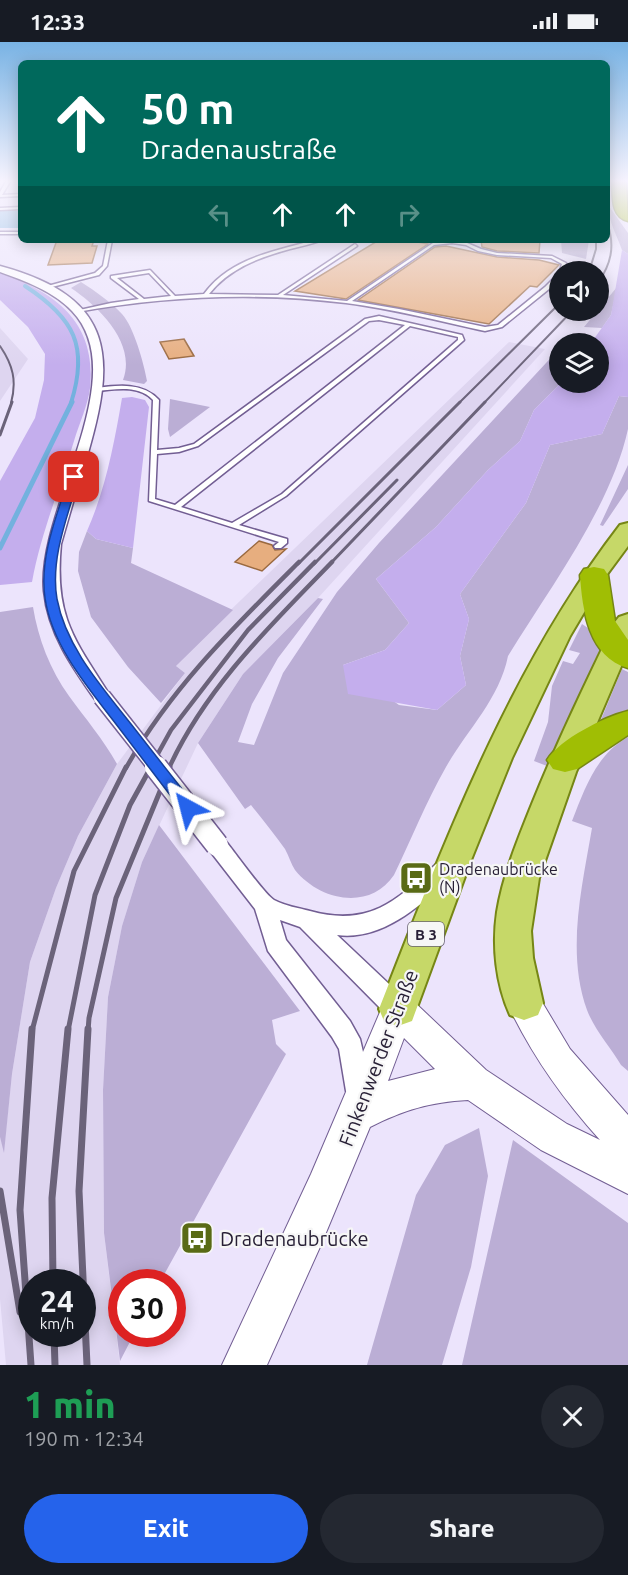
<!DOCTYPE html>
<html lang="en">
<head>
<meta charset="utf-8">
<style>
	:root { --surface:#171b24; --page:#242831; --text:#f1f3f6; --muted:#9ea1a6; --accent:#2563eb }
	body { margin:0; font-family:Ubuntu,sans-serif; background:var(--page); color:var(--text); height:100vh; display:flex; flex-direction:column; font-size:22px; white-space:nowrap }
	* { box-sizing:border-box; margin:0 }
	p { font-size:20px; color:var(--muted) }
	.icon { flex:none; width:33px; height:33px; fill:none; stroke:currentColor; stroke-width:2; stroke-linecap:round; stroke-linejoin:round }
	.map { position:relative; height:1323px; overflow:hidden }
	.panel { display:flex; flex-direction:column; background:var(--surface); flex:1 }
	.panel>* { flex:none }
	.hud { position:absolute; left:18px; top:18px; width:592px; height:183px; border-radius:9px; box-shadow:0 3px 15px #0003; background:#00695c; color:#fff; overflow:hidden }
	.controls { position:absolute; left:549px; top:219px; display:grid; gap:12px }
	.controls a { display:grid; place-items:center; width:60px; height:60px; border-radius:50%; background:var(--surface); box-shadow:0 3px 15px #0003; font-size:30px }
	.speed { position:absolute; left:18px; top:1227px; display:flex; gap:12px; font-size:30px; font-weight:700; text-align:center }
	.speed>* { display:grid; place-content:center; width:78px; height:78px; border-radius:50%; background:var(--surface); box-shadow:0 3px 15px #0003; line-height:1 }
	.speed small { font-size:15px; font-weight:400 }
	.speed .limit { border:9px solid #d22; background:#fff; color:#111 }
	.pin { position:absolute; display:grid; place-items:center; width:51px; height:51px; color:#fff; margin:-26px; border-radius:12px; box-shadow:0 3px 9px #0006 }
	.me { position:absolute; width:66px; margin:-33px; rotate:322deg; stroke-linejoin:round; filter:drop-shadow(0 0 4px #0008) }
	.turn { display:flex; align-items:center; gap:21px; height:126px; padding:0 24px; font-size:27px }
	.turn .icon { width:78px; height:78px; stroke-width:2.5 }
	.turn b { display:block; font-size:42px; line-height:51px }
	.lanes { display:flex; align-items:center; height:57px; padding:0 24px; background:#0003; justify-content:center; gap:30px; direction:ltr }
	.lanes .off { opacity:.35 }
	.round { display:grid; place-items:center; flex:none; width:63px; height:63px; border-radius:32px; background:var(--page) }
	.overview { display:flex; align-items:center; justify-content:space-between; height:102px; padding:0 24px }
	h1 { font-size:36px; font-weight:800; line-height:45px; color:#1e9e55 }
	.button { display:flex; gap:12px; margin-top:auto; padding:12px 24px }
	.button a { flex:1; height:69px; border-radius:36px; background:var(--accent); color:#fff; font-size:24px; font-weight:800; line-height:69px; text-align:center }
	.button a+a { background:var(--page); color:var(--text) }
	.status { display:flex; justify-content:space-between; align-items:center; height:42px; padding:0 30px; background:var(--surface); direction:ltr }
	.status svg { height:16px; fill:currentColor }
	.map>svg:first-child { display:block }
</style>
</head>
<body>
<div class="status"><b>12:33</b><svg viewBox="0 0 49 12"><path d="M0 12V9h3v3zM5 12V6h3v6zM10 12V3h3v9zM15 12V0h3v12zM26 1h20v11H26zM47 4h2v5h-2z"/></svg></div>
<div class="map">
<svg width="628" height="1323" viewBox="0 0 628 1323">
	<rect width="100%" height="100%" fill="#ece4fc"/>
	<path fill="#ded5f0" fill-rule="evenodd" d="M0,286L28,317L0,359Z
		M509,300L545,307L318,556L243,632L198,701L142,820L122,884L108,955L103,1048L104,1191L120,1323H6L0,1257V1095L4,1108L12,1032L30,920L56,846L78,794L117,722L185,631L176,624L214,584ZM32,1240H82V1292H32Z"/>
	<path fill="#bbaed5" d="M608,163L628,191V212L622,208C617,193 608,179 608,163Z
		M561,198H589L586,217L562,211Z
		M81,240C95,249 111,260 122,272C134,285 144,322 147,339L144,342L123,338C137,301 98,264 71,246Z
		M617,245L611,273L602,286L584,285Z
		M559,307L561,341L534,368L520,399L488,428L436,485L376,537L409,581L385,608L343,623L399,663L437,668L466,643L460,614L469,577L460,552L526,461L550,403L602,392L619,354L628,355C628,365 628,377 628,387C611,465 549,547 508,614C499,658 467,688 446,725C426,760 411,798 394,833C370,869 320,859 295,828C291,822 289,814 285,807C274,792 263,778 251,763L245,767L198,701L243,632L318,556L323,557L278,616L252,662L238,700L254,703L283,631L337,550L379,501Z
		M170,357L210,365L170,395L168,387Z
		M628,423V447L603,484L600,483Z
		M87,489L96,497L133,506L131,521L233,568L176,624L185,631L161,661L128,625L91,575L78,529L79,510Z
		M33,565C38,596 50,628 69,654C85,676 103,697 117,722L78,794L56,846L30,920L12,1032L4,1111L0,1095V570Z
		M582,582L588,586L600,607L547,724L534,719L548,680L552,644L563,619L573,622L580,611L569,608Z
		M622,627L628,630V670L600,680Z
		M628,695V1029L621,1023C611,1006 594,987 587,968C566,910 582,845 592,786L572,779C585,746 596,713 628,695Z
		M159,783L300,969L272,978L276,1002L286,1012L160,1240H122V1292H134L120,1319L104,1191L103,1048L108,955L122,884L142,820Z
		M479,1086L488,1134L471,1225L442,1323H367L416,1153L445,1103Z
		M513,1098L628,1181V1323H462Z"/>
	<path fill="#c4aeed" d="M622,208L628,212V355L619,354L602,392L550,403L526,461L460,552L469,577L460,614L466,643L437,668L348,652L343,623L385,608L409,581L376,537L436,485L488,428L520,399L534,368L561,341L598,340V302L591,301L611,273Z
		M0,231C56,250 97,281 90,346C88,363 79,382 74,399C60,446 41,491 32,540L0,543V439L35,376L44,338L45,312L28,285L0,258Z
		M132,355L145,358L149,365L133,506L96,497L87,489C106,446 114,402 122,356Z"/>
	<path fill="#73b1de" d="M0,169H21V186H0Z"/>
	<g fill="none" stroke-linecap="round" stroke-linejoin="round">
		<path stroke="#73b1de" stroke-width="4" d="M25,244C74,276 89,304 71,361"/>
		<path stroke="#73b1de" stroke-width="5" d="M0,506L72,360"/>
	</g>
	<path fill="#e7ae7f" stroke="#9a693f" stroke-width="1.5" d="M57,198H94L92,204H97L92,221L48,223Z
		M379,198H407L428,202L346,257L295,249Z
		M481,198H540L539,211L497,209L482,205Z
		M446,204L497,215L539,218L559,223L537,245L530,244L489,282L358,258L435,205Z
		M184,297L194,314L169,317L160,300Z
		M259,499L272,503L275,508L286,507L262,529L235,520Z"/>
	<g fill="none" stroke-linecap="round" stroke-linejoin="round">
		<g stroke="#725e93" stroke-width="3">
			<path id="lane" d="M7,138H11L2,153L21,152V154L0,155V150Z
				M21,165V167L0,168V166Z
				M0,190H21V192H0Z
				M108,198H112L107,224L99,233L44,247V245L95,231L103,224Z
				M315,198H322C312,202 301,204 290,207C258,216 230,226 209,252L278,253L355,202L357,204L283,253L347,259L433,201L452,199L467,201L481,207L497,211L552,214L566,221L563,230H560V235L549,247L502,285L485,289C439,279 393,267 346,261C255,250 166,254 77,270L75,269L111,261L139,257L111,236V234L150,228L175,254L204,252C230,216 275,209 315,198ZM452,201L466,203L478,209L497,213L551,216L562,222L559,231L545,245L498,283L485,285L399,267L352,259L434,203ZM149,231L171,254L144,257L117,236Z
				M379,274L462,293L464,298L286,454L239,483L287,497V501L281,506H275L274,504L279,500L149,459L153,358C139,343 117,347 98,349L96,348V346C118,343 143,340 159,358L157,408L179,406L194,402L365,277ZM379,278L405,283L175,463L155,457L157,412L179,410L198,404L369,279ZM410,284L458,295V298L282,452L232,481L181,465Z"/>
		</g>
		<g stroke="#725e93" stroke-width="3">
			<path id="street" d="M0,224C118,256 116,317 86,418C77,446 69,474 61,502C54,575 74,597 111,655L108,659H96C72,625 48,591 44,549C36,468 135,335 72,269C53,249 25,239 0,230Z
				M217,795L224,797C234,809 265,853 274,858C285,864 299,866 310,869C368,885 396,860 436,822L444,820L452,822L455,828L452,834C421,863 383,899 337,893L407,959L410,967L407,975L398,978L389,975L300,885L280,878L286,898L350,979L360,997L372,1049L368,1058L359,1061L350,1058L346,1049L339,1007L332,995L268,909L255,867L210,809L207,803L210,797Z"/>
		</g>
		<g stroke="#725e93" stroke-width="2">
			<path id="secondary" d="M524,946L536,950L570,1007L628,1073V1152L541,1108L468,1058C430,1060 404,1068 370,1085L320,1205L267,1323H222L311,1132L386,956L398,952L410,956L486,1028L567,1082L600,1098C562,1056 531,1012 507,961L512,950ZM404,996L435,1027L388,1039Z"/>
		</g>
		<g stroke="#768615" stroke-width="4">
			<path id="primary" d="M628,481V504L605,535L570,594L512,716L471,818L412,979L398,984L384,979L379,967C445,799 509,627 620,483Z
				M628,572V608L576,730L539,836L531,889L533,916L543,961L538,973L524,978L510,973C496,942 492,904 497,870C503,833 518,797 532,762C557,700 586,640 615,580L619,575Z"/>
		</g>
		<g stroke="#768615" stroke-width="3">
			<path id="highway" d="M614,138H621L626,141L628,179C611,175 613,155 612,141Z
				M594,525L604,527L608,533L615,579L628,598V626C589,616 582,567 580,533L584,527Z
				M628,669V693L577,727L565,730L553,727L547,718C560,697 604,675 628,669Z"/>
		</g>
		<use href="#lane" fill="#fff" fill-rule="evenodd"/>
		<use href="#street" fill="#fff" fill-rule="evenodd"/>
		<use href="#secondary" fill="#fff" fill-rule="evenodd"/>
		<use href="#primary" fill="#c6d868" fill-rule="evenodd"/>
		<use href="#highway" fill="#a0be04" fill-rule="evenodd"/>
		<path stroke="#6b637a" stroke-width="2" d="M589,230L596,207V198
			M598,241C611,222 615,205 608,183
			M0,304C13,323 17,339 11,361
			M459,361L560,261
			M484,361L573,268"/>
		<path stroke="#6b637a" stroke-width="3" d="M0,393L12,360
			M298,522L460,360
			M314,522L397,438
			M330,522L485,360"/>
		<path stroke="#6b637a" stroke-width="4.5" d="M126,726C170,647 235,584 299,520
			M150,726L171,688L248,588L315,520
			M169,726C206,645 271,583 332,520"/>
		<path stroke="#6b637a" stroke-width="5" d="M32,989L74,829L126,725
			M68,989L95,853L130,763L151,725
			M88,989L89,976L116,856L170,725"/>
		<path stroke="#6b637a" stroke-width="7" d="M0,1149L20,1270
			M53,1240L52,1156L68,987
			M54,1292L55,1323
			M31,1323L20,1168L32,987
			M87,1323L79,1149L88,987"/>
		<g stroke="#725e93" stroke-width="20" stroke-linecap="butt">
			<path id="street-bridge-far1" d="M102,655L158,726"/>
		</g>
		<g stroke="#725e93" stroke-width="25" stroke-linecap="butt">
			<path id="street-bridge" d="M156,725L217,803"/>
		</g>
		<use href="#street-bridge-far1" stroke="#fff" stroke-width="17"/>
		<use href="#street-bridge" stroke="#fff" stroke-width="22"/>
	</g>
	<linearGradient id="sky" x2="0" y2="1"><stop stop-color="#79b3e4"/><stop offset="0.43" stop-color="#f6f3fe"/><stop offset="1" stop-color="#f6f3fe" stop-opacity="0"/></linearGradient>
	<rect width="628" height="323" fill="url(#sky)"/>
	<path fill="#2563eb" stroke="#184099" stroke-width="1.5" d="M74,432L79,435C68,473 50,516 57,557C66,605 102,645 131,682C152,709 173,736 194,762L196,766L194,770H183C162,742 140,714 119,686C90,648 52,605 45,556C39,515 57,473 69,435Z"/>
	<defs>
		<g id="bus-square" transform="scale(1.725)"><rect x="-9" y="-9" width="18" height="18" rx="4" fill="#596a15" stroke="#f6f6f6"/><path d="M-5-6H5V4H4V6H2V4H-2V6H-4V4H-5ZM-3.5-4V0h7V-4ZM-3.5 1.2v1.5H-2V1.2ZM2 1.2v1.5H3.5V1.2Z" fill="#fff"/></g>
	</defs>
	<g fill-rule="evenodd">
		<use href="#bus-square" x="416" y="836"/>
		<use href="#bus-square" x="197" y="1196"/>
	</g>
	<g text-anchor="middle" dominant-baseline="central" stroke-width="4.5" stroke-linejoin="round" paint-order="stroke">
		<rect fill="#f6f6f6" stroke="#65606f" stroke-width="1.5" x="408" y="880" width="36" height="24" rx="4.5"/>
		<g font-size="15" font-weight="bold" fill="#271f35">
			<text x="426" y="892">B 3</text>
		</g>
		<g font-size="16" fill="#271f35" stroke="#f6f6f6" text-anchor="start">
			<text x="439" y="827">Dradenaubrücke<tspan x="439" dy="18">(N)</tspan></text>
		</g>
		<g font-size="20" fill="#271f35" stroke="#f6f6f6">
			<text transform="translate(378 1016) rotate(-69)">Finkenwerder Straße</text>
		</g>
		<g font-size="20" fill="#271f35" stroke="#f6f6f6" text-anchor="start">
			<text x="220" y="1196">Dradenaubrücke</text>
		</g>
	</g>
</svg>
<div class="controls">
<a><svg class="icon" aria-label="sound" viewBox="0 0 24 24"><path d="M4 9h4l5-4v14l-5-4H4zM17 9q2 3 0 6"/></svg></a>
<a><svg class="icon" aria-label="layers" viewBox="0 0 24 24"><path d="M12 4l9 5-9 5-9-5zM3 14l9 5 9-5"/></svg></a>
</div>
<div class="speed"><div>24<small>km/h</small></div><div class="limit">30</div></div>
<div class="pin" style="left:74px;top:435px;background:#d93025"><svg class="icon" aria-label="arrive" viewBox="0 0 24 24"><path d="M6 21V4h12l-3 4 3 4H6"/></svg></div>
<svg class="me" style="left:188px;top:766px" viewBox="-20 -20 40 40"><path d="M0-17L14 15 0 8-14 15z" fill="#2563eb" stroke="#fff" stroke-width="4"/></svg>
<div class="hud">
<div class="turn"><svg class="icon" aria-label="ahead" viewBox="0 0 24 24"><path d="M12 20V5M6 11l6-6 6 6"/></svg><div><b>50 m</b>Dradenaustraße</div></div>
<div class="lanes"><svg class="icon off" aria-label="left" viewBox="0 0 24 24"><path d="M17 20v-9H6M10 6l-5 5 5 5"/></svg><svg class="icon" aria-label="ahead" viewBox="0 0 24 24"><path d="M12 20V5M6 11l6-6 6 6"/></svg><svg class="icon" aria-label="ahead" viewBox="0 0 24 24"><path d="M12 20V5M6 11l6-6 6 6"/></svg><svg class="icon off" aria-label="right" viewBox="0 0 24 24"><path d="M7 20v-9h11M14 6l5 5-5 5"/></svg></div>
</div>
</div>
<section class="panel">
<div class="overview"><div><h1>1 min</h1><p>190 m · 12:34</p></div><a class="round"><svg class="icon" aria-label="close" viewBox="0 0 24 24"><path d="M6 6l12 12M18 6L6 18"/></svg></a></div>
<div class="button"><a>Exit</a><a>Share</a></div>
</section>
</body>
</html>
